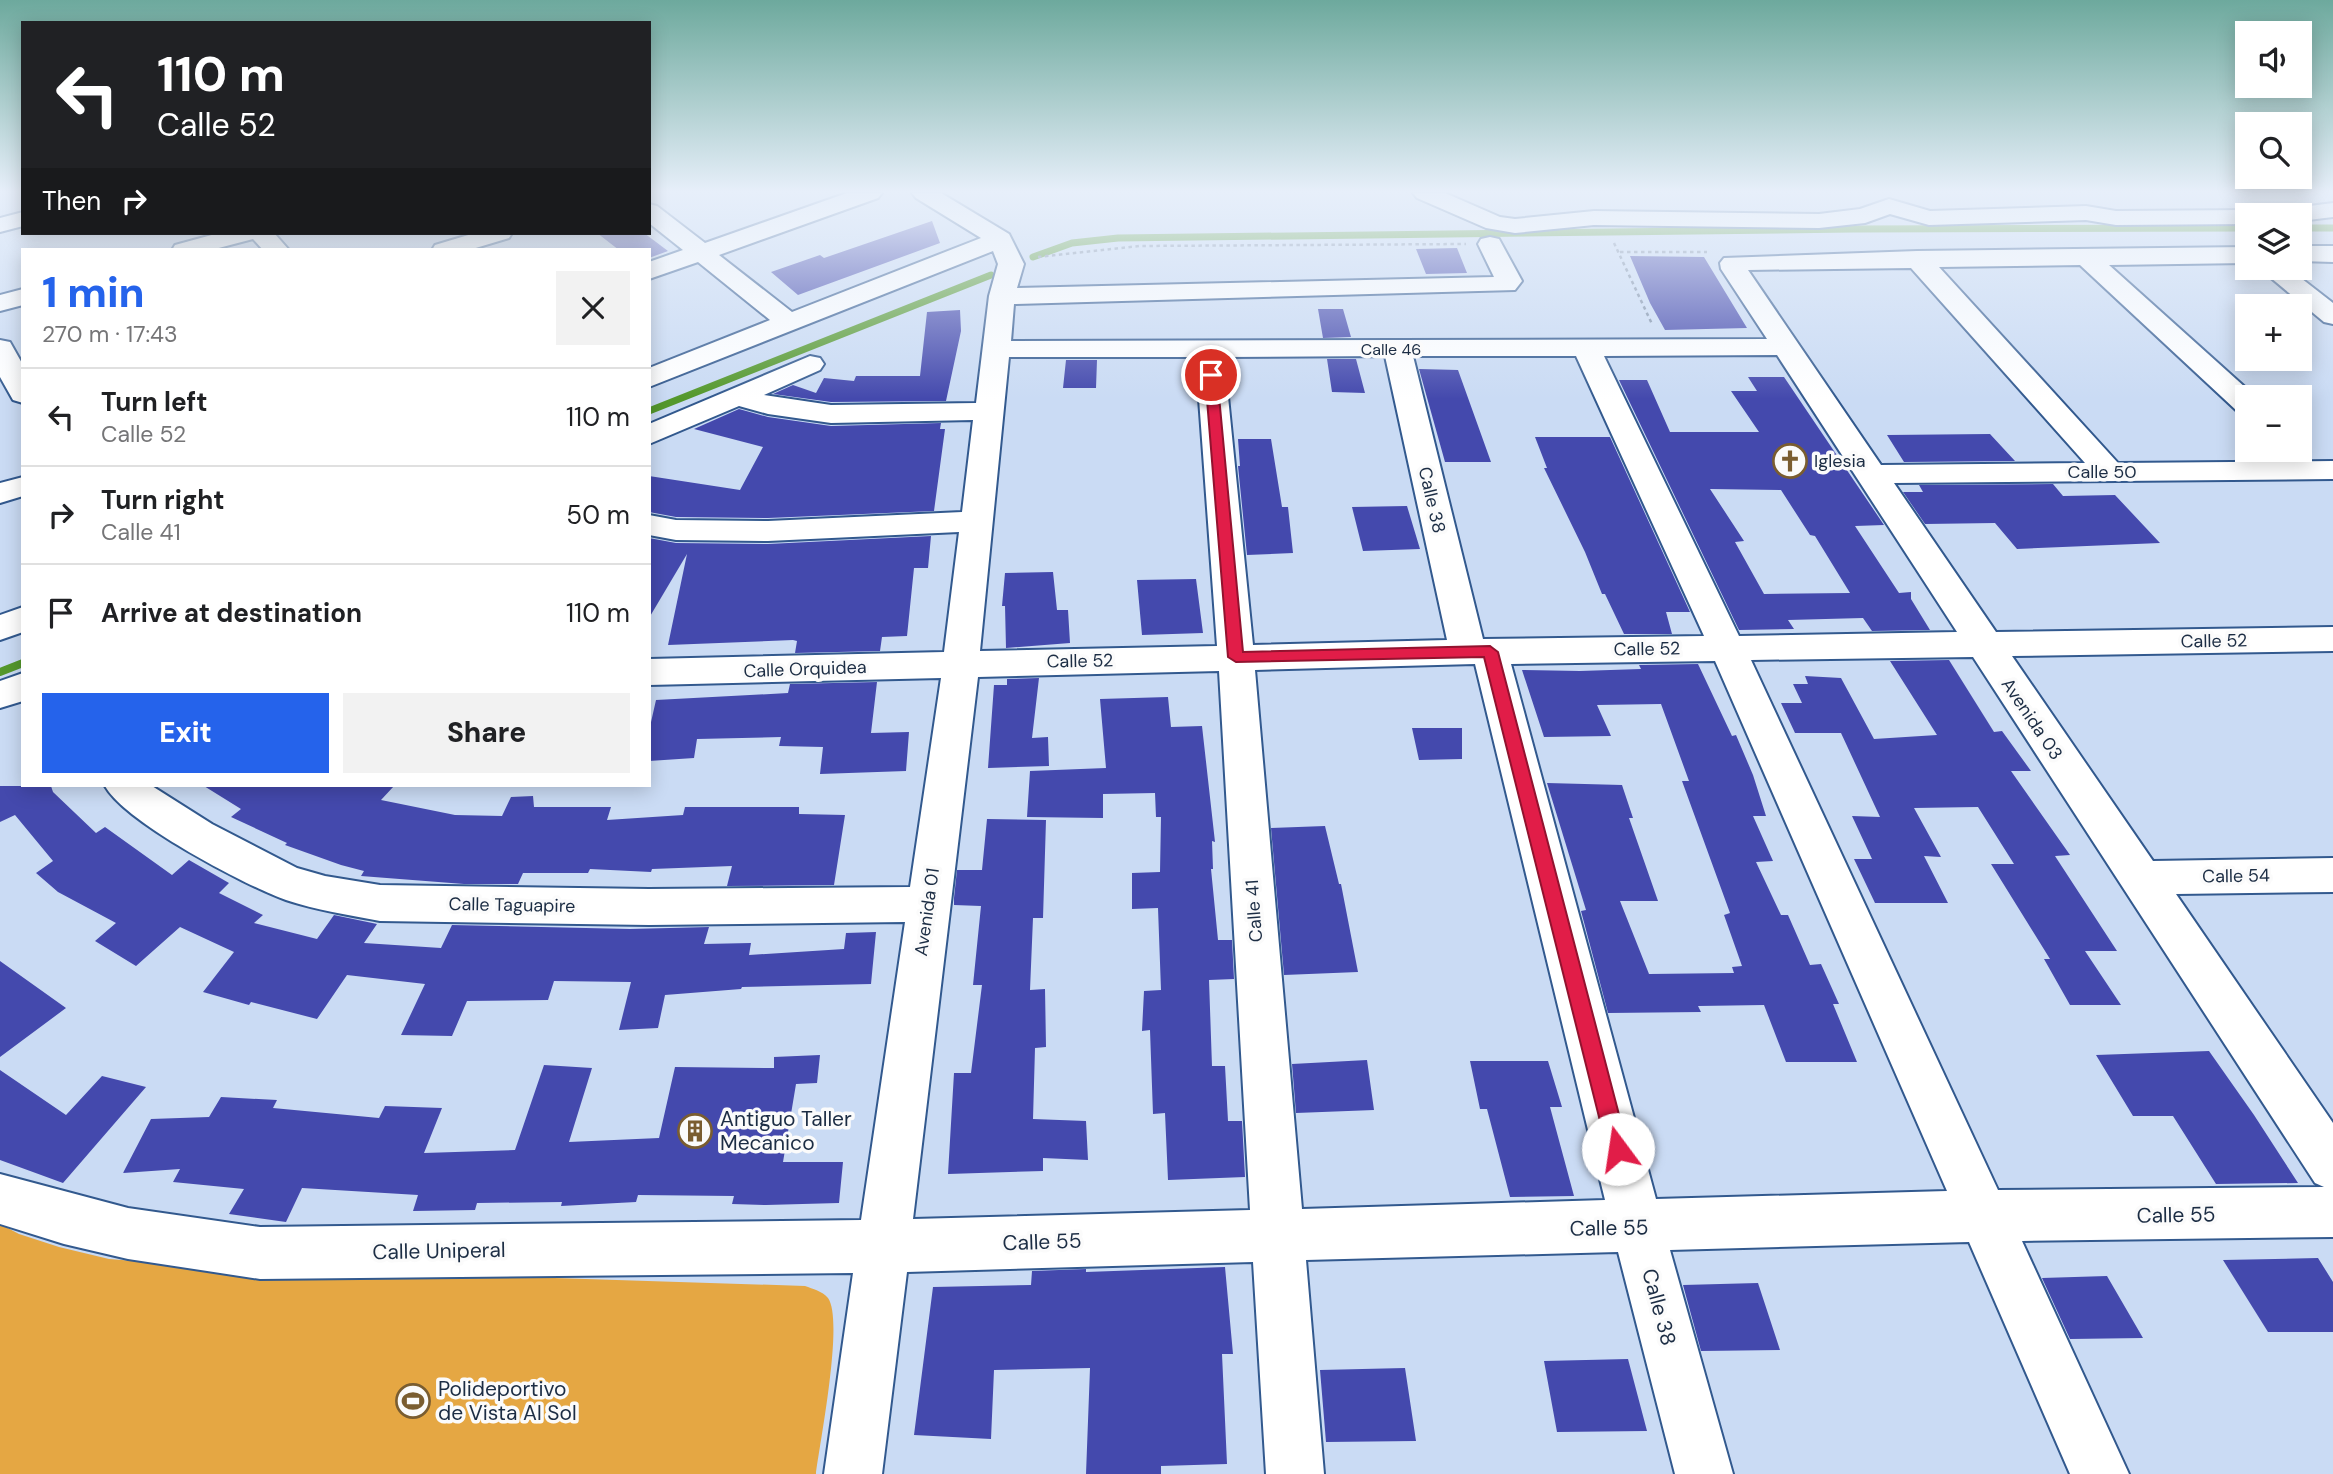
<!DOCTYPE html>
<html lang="en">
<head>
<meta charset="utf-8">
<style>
	:root { --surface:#fff; --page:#f2f2f2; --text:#202124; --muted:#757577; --line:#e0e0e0; --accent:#2563eb }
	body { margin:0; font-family:"DM Sans",sans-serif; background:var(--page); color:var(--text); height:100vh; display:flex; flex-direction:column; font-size:26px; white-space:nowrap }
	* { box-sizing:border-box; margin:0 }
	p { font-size:23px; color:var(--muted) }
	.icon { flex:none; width:38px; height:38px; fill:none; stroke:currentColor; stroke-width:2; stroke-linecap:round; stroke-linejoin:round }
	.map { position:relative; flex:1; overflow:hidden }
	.side { position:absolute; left:21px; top:248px; width:630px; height:539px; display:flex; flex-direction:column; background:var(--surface); border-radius:0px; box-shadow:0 4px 18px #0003 }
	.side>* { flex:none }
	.banner { position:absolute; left:21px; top:21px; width:630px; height:214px; border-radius:0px; box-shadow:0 4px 18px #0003; background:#202124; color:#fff; overflow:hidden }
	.fabs { position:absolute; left:2235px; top:21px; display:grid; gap:14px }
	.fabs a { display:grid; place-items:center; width:77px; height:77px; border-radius:0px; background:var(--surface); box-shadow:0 4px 18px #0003; font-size:35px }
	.pin { position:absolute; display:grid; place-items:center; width:60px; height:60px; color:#fff; margin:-30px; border:4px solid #fff; border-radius:50%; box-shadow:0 2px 7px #0007 }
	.me { position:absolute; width:77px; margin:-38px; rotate:346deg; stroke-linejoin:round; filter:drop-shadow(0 0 5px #0008) }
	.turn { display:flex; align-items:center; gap:24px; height:147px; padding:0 21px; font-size:32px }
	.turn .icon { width:91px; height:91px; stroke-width:2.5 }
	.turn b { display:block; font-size:49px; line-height:60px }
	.then { display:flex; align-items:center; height:66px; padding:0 21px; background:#0003; gap:14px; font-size:26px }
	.round { display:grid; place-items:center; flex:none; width:74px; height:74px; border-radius:0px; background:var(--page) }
	.head { display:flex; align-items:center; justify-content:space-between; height:119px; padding:0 21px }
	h1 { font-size:42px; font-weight:800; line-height:52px; color:var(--accent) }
	.button { display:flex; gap:14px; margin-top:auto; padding:14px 21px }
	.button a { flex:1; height:80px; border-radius:0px; background:var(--accent); color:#fff; font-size:28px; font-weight:800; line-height:80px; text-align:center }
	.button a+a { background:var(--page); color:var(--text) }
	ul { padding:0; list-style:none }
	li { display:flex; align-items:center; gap:21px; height:98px; padding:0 21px; border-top:2px solid var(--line) }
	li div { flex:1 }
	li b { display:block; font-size:26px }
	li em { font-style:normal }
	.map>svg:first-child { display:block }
</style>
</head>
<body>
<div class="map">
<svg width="2333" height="1474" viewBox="0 0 2333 1474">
	<rect width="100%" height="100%" fill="#cadbf4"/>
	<path fill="#e5a743" d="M0,1224L19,1234L59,1247L109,1259L211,1267L805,1286C813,1289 822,1291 828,1298C844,1320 820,1442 816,1474H0Z"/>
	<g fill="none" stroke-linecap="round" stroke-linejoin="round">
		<path stroke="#54982c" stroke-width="7" d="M2300,228H2333
			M1033,257L1072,243L1118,238L1852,229L2247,228
			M649,411L991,275"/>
		<path stroke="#54982c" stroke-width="8" d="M0,672L23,663"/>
	</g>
	<path fill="#4449ad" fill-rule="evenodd" d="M932,221L940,243L798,295L771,272L820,255L824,258Z
		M597,233H644L668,251L649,258V250H619Z
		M1457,248L1467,273L1426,274L1416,249Z
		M1630,256L1704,257L1747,328L1665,330L1650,303Z
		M1318,309H1343L1351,337L1323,338Z
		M960,310L961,331L946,401L831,402L773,394L793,385L816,393L824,378L854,381L856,376H920L927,312Z
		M1327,359H1356L1365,393L1332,392Z
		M1066,360H1097L1096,388H1063Z
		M1419,369L1458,370L1491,462H1445Z
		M1748,377H1784L1884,525L1855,526L1899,593L1911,592V599L1930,630L1872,631L1863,618L1788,620L1794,629L1739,630L1619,380H1647L1670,432H1759L1731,391H1757ZM1710,489L1781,490L1810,535L1815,536L1850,593L1764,594L1735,542L1744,541Z
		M739,409L768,417L831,426L941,423L940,429H945L934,511L768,518L676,517L649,512V476L740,490L763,447L694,429Z
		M1990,434L2015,461L1904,462L1887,435Z
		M1535,437H1610L1690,612H1666L1672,634H1624L1605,594H1602L1585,552L1544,468H1547Z
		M1238,439H1271L1282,507H1288L1293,553L1247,555L1238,466H1240Z
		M2053,484L2063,496L2115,495L2160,543L2017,549L1995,523L1925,524L1903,492H1923L1919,485Z
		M1407,506L1420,549L1363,551L1352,507Z
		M931,536L928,568H914L907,636L882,637L880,651L795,653L797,641L793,640L668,645L687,554L649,618V538L676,543L768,544Z
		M1053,572L1057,610H1068L1070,643L1006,648L1005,606H1002L1005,573Z
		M1196,579L1203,633L1142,635L1137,580Z
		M1949,660L1994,732L2002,731L2031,771H2011L2070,855L2055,856L2117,951H2085L2121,1005H2070L2044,959H2050L1991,864H2014L1978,807L1914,808L1941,857L1924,856L1948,903H1875L1854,859H1872L1852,816L1880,817L1841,733H1795L1781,703H1802L1793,684H1808L1805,676L1841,678L1874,739L1937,735L1890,661Z
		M1698,664L1732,736L1736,735L1753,775L1766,816H1753L1773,861L1756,862L1781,915H1788L1810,965L1821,964L1839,1004H1833L1857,1062H1786L1764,1005L1698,1006L1701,1012L1608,1013L1581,911L1586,910L1547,783L1622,785L1633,818H1629L1658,901H1620L1649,974L1734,973L1732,967L1742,966L1724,915L1730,913L1682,781H1689L1661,704L1597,705L1611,736L1544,737L1522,670L1580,671L1641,669L1639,665Z
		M1039,678L1032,738L1048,737L1049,766L988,768L994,685H1007V679Z
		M877,682L871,733L909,732L906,771L820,774L823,747L779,746L781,737L697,739L694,758L649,761V731L656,700L788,693L790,684Z
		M1168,697L1171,727L1202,726L1215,842L1212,841L1213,869H1211L1218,940H1232L1234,979L1209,980L1212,1066H1225L1228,1121H1242L1245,1177L1168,1180L1165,1113L1153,1114L1150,1030L1142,1031L1144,991L1161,990L1158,908L1132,909V873L1160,872L1161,817H1156L1155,793L1103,794V818L1027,817L1030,771L1106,768L1100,699Z
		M1412,728H1462V759L1419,760Z
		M0,786H51L53,792L96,833L105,827L172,875L189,860L229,883L219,893L263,915L254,923L317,939L334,915L377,924L364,943L441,948L452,925L630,929L709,927L704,944L751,943L749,955L844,949L846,933L876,932L871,984L742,987L741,989L665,995L658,1028L619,1030L631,982L554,981L548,1000L467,1001L452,1036L401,1035L425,984L347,975L317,1019L251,1002L249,1005L203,992L234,952L180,927L136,966L95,941L116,923L58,892L36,873L53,861L15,815L0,822Z
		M204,786H394L381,800L455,815L502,816L511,797L533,796L534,807H611L607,820L683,815L685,807H799V814L845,815L834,885L727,886L732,866L652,869L651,872L590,869L588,873H523L518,884H464L361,876L364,871L341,865L285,845L287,843L231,817L241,809Z
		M987,819L1046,820L1043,918H1033L1030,990L1045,989L1046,1047L1035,1048L1033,1119L1086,1121L1088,1160L1043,1158V1171L948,1174L954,1073H971L982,985H973L981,906L954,905V898L957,870H982Z
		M1325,826L1339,884H1341L1358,972L1284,975L1271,828Z
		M0,961L66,1008L0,1057Z
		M2209,1051L2254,1115L2298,1183L2216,1184L2173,1116H2133L2096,1055Z
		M820,1055L817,1083L796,1084L783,1162H843L839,1203L766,1205L732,1204L734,1196L638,1195L636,1202L561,1206L562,1202L477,1203L475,1210L413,1211L418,1195L302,1188L286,1222L229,1214L244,1189L173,1182L180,1169L123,1173L151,1119L209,1117L221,1097L277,1100L273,1108L379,1118L385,1106L442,1108L424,1153L515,1150L544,1065L592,1068L569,1142L659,1138L675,1067L774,1068V1057Z
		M1367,1060L1374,1110L1296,1113L1292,1064Z
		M1470,1061H1548L1562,1107H1550L1574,1196L1510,1197L1487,1109H1480Z
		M0,1070L66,1115L102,1076L146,1087L63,1183L0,1160Z
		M2318,1258L2333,1282V1332H2268L2223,1260Z
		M1225,1267L1233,1354H1222L1227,1464L1161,1466V1474H1086L1090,1368L994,1370L991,1439L914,1435L933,1287L1031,1285L1032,1271L1086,1269V1272Z
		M2107,1276L2143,1338L2070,1339L2042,1278Z
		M1758,1283L1780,1350L1701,1351L1683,1285Z
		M1628,1359L1647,1431L1557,1432L1544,1361Z
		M1405,1368L1416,1441L1326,1442L1320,1370Z"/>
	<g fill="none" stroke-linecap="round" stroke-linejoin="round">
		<g stroke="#32598e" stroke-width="4">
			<path id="minor" d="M847,193H882L878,198L719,255L792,312L981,238L916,198L912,193H941L1009,234L1024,264L1017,288L1494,277L1478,244L1481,239L1490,237L1499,239L1522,281L1515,290L1014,304L1011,341L1767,339L1721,269L1720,263L1724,258L1917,251L2247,247V263L2109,265L2256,397H2247V414L2237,411L2080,265L1939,267L2118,463L2333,461V479L1894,483L1996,632L2333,627V651L2012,656L2153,861L2333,858V892L2176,894L2333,1123V1237L2022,1241L2129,1474H2070L1969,1242L1670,1250L1733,1474H1675L1618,1252L1306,1260L1324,1474H1266L1253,1262L907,1272L882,1474H824L853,1273L260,1279L128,1259L64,1244L0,1224V1174L128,1208L260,1227L861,1220L905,922L649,925L380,921C348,915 316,910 286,900C244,885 125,822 105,786H152L212,824L297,868L325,876L380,885L649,889L910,887L941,678L649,685V659L944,652L959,532L768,541L676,540L649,535V515L676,520L768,521L962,512L973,420L831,423L768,414L739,406L649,444V424L810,356L820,358L824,364L820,370L764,395L831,405L976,403L989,296L998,264L993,251L649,387V368L770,320L698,262L649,279V262L683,250L649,223V204L657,206L705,243ZM1911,268L2085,463L1881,465L1748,270ZM1777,355L1957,632L1739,636L1604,356ZM1385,356L1447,640L1253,645L1224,357ZM1413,356H1576L1704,636L1483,639ZM1009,357H1196L1217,646L980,651ZM1973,657L2315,1183L2324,1187L1998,1190L1751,660ZM1715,661L1947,1191L1656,1199L1511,664ZM1475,664L1605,1200L1302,1209L1255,670ZM1219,671L1250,1210L913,1219L978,677Z
				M1413,193H1445L1500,217L1515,219L1594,211L1819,214L1860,209L1889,199L1930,211L2086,206L2116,211L2247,210L2258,215H2247V224L2116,225L2086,220L1929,225L1890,214L1865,223L1819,228L1594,225L1515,233L1486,228L1417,198Z
				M2333,203V217L2300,221V215H2273L2277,210Z
				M23,212V226L0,232V218Z
				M219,233H274L289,250H263L253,239L211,250H172L175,245Z
				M475,233H512L509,238L469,250H432L435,245Z
				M2300,246H2333V262L2300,261Z
				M2259,268H2288L2333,303V324L2324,322Z
				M23,289V305L0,311V295Z
				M0,340L10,342L23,365V403L13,400L0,377Z
				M23,477V496L0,503V483Z
				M23,607V632L0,640V615Z
				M23,673V701L0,708V681Z"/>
		</g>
		<path stroke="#7b8ca4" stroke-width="2.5" stroke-dasharray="3.5 3.5" stroke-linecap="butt" d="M1614,243L1652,324
			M1620,252H1707
			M1038,257L1139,246L1466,244"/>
		<use href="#minor" fill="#fff" fill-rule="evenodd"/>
	</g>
	<linearGradient id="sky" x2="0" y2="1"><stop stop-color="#6da99d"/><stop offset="0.48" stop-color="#e7effa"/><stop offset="1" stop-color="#e7effa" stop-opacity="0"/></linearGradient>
	<rect width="2333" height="399" fill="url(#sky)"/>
	<path fill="#e11d48" stroke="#92132f" stroke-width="2" d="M1211,372L1217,375L1243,652L1490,646L1498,652L1628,1149L1625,1156L1618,1159L1610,1156L1607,1149L1484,657L1236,662L1228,657L1205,375Z"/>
	<defs>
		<g id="church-ring" transform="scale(1.75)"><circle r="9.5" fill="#fbfbfb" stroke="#7a5d30" stroke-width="1.5"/><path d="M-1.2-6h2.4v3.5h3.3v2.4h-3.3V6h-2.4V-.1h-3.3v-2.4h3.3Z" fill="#7a5d30"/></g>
		<g id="building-ring" transform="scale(1.75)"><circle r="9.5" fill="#fbfbfb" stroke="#7a5d30" stroke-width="1.5"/><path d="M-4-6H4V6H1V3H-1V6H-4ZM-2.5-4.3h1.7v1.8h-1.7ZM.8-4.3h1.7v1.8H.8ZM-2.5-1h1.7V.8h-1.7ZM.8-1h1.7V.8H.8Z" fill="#7a5d30"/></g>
		<g id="stadium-ring" transform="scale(1.75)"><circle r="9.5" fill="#fbfbfb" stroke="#7a5d30" stroke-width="1.5"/><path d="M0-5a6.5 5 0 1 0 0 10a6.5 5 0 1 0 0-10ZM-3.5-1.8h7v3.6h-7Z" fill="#7a5d30"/></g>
	</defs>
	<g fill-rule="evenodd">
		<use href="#church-ring" x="1790" y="461"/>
		<use href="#building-ring" x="695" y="1131"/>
		<use href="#stadium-ring" x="413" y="1401"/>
	</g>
	<g text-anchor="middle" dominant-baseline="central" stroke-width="7" stroke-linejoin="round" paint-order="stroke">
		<g font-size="16" fill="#1c2d44" stroke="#fbfbfb">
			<text x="1391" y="349">Calle 46</text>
		</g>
		<g font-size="18" fill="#1c2d44" stroke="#fbfbfb" text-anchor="start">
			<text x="1814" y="461">Iglesia</text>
		</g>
		<g font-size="18" fill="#1c2d44" stroke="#fbfbfb">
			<text x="2102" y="472">Calle 50</text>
			<text transform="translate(1432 500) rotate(77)">Calle 38</text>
			<text transform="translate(2214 641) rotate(-1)">Calle 52</text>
			<text transform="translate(1647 649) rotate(-1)">Calle 52</text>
			<text transform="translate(1080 661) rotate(-1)">Calle 52</text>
			<text transform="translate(805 669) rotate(-2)">Calle Orquidea</text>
			<text transform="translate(2032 719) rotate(56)">Avenida 03</text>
			<text transform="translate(2236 876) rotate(-1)">Calle 54</text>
			<text transform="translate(512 905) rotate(1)">Calle Taguapire</text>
			<text transform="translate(1254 911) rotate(-94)">Calle 41</text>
			<text transform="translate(927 912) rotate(-82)">Avenida 01</text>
		</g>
		<g font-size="21" fill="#1c2d44" stroke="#fbfbfb" text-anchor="start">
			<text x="720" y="1119">Antiguo Taller<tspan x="720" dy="24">Mecanico</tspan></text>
			<text x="438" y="1389">Polideportivo<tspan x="438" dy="24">de Vista Al Sol</tspan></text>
		</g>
		<g font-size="21" fill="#1c2d44" stroke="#fbfbfb">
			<text transform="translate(2176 1215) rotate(-1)">Calle 55</text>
			<text transform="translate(1609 1228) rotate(-1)">Calle 55</text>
			<text transform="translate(1042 1242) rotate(-2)">Calle 55</text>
			<text transform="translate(439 1251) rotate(-1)">Calle Uniperal</text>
			<text transform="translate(1659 1307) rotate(75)">Calle 38</text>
		</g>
	</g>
</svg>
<div class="fabs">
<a><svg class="icon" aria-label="sound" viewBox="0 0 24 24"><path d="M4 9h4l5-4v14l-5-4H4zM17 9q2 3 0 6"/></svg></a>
<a><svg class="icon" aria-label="search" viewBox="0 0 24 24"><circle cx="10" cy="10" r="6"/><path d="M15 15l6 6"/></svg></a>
<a><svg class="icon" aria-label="layers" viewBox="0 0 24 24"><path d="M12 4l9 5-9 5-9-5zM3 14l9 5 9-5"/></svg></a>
<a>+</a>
<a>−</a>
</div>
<div class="pin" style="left:1211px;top:375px;background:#d93025"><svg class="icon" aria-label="arrive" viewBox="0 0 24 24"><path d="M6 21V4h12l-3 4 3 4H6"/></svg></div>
<svg class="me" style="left:1618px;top:1149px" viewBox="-20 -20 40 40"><circle r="19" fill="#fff"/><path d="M0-13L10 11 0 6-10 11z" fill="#e11d48"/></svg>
<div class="banner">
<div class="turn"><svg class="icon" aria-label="left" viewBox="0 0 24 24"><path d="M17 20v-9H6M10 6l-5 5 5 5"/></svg><div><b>110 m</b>Calle 52</div></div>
<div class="then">Then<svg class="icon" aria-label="right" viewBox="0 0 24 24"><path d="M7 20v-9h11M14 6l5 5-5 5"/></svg></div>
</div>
<section class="side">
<div class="head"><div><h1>1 min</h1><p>270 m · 17:43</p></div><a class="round"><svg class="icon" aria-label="close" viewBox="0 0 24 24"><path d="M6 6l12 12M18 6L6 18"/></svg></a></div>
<ul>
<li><svg class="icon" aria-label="left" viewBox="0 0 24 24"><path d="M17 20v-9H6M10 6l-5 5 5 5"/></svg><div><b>Turn left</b><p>Calle 52</p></div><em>110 m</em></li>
<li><svg class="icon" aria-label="right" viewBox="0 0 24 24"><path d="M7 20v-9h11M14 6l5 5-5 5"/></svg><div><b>Turn right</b><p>Calle 41</p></div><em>50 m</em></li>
<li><svg class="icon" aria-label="arrive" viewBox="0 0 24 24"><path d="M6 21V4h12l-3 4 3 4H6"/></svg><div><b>Arrive at destination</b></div><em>110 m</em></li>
</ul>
<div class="button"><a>Exit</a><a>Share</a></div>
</section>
</div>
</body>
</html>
